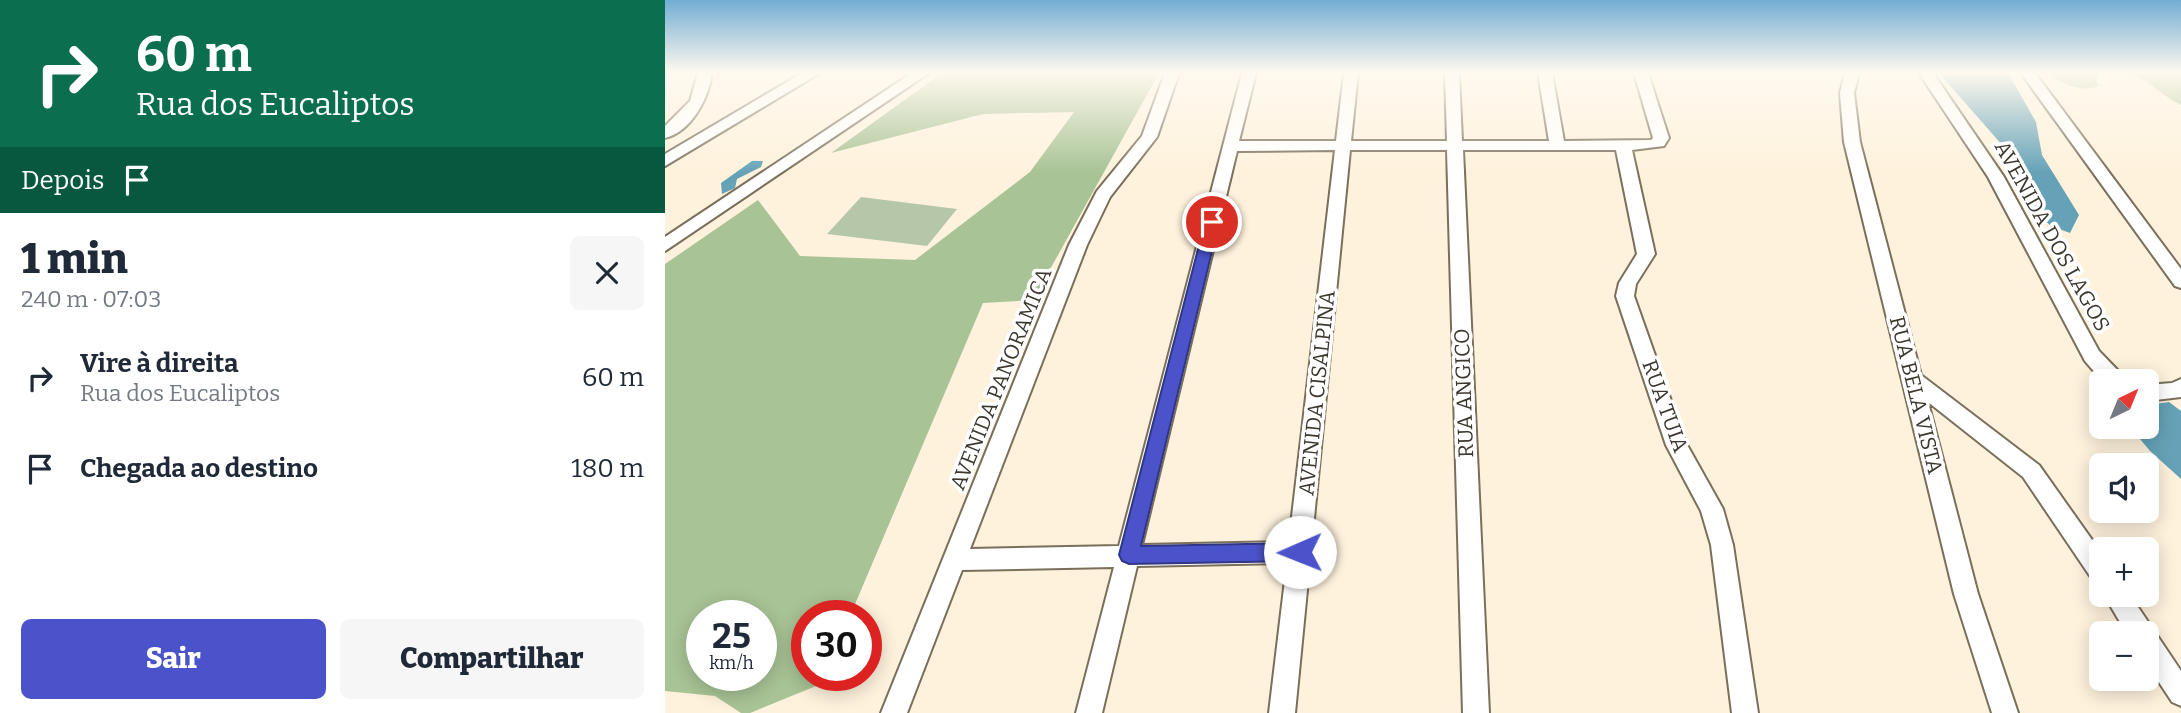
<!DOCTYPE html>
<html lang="pt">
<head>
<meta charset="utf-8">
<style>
	:root { --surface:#fff; --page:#f6f6f7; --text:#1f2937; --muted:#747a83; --accent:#4a53c9 }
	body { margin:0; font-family:Bitter,serif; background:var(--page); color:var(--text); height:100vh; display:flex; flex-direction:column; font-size:26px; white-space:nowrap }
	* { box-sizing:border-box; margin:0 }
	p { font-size:23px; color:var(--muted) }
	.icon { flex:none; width:38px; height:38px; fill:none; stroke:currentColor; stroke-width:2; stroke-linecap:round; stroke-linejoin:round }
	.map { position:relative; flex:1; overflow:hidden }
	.side { display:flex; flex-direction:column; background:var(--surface); width:665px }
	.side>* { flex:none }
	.banner { background:#0b6e4f; color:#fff; overflow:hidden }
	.needle { width:46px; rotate:43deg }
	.tools { position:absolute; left:1424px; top:369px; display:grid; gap:14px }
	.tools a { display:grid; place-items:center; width:70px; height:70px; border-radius:10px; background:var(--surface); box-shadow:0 4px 18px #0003; font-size:35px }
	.speed { position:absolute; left:21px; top:600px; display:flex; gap:14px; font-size:35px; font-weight:700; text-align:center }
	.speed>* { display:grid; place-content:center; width:91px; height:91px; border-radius:50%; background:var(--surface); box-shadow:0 4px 18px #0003; line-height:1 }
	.speed small { font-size:18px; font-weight:400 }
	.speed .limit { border:10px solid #d22; background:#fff; color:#111 }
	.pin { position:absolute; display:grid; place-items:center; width:60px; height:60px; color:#fff; margin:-30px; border:4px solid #fff; border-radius:50%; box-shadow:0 2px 7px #0007 }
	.me { position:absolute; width:77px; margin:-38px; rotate:269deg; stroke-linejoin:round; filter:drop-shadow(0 0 5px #0008) }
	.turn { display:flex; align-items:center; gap:24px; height:147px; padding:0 21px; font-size:32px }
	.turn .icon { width:91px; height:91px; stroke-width:2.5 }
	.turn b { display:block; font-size:49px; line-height:60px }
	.then { display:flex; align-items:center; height:66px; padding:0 21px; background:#0003; gap:14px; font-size:26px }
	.round { display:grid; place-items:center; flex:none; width:74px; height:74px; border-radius:10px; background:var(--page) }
	.summary { display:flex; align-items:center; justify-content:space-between; height:119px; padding:0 21px }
	h1 { font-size:42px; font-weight:800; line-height:52px }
	.cta { display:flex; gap:14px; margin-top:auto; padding:14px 21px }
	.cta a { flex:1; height:80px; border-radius:10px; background:var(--accent); color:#fff; font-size:28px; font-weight:800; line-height:80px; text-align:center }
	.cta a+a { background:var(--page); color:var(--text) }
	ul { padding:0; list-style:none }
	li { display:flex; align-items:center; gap:21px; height:91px; padding:0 21px }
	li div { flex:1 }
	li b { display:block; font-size:26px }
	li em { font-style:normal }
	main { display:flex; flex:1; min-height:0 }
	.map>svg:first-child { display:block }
</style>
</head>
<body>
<main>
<section class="side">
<div class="banner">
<div class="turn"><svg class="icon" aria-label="right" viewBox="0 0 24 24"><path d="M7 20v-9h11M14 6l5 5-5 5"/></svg><div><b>60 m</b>Rua dos Eucaliptos</div></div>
<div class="then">Depois<svg class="icon" aria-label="arrive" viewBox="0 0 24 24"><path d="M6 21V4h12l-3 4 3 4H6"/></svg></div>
</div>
<div class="summary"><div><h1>1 min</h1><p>240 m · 07:03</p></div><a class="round"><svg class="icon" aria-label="close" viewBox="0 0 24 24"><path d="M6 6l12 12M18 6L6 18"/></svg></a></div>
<ul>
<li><svg class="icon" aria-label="right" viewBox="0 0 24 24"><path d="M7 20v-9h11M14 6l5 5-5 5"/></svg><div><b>Vire à direita</b><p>Rua dos Eucaliptos</p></div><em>60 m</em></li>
<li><svg class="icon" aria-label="arrive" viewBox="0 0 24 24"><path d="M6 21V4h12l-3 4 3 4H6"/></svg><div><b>Chegada ao destino</b></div><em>180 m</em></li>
</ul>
<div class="cta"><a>Sair</a><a>Compartilhar</a></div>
</section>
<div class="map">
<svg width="1516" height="713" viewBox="0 0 1516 713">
	<rect width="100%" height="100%" fill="#fef2dc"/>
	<path fill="#b5c6a9" d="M196,197L292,209L262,246L162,234Z"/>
	<path fill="#a8c395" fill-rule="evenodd" d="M277,73H494L368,300L318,303L185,616H142V676H160L156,684L85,713H76L50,696L0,691V264L93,200L135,256L250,260L365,172L409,112L318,114L166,153ZM37,616H96V676H37Z
		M1383,73H1436L1431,81L1434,86C1415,93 1398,84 1383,73Z
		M1457,73H1516V105C1493,94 1484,77 1457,73Z"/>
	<path fill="#65a2b7" d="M1274,73H1343L1371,122L1377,155L1414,215L1405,233L1386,226L1357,200L1374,195L1359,184L1356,170L1341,162L1338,146Z
		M87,161H98L96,167L72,179L70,188L57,194L56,183Z
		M1504,402L1516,411V479L1485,451L1465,427H1482V405Z"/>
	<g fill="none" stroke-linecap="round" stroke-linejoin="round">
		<g stroke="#796f5b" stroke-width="4">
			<path id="minor" d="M33,73H47C44,98 26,132 0,138V126L25,101Z
				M137,73H155L0,166V154Z
				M247,73H264L0,251V237Z
				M500,73H514L492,137L445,197L422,245L305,549L454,546L577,73H591L574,141H671L679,73H693L686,141H782L780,73H794L797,141H884L873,73H887L899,141L986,140L988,138L969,73H983L1004,138L999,146L967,150L990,254L971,284L969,296L1021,443L1058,509L1068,545L1093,713H1067L1046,545L1036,511L1001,445L951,296L954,283L972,254L951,150H798L824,713H798L782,150H685L630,713H604L622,563L472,566L437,713H411L449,567L297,570L242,713H216L404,245L432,191L477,136ZM670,150L624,542L477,545L572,151Z
				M1180,73H1194L1189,93L1195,142L1256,375L1374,465L1437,554V585L1429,582L1358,477L1263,402L1313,594L1353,713H1327L1289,594L1179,142L1175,93Z
				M1254,73H1268L1339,177L1434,351L1464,382H1438L1420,361L1323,177Z
				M1356,73H1370L1516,269V288L1510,286Z
				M1516,379V397L1482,401V385L1507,383Z
				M1439,595H1465L1516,671V706L1507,702L1482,664V634H1462Z"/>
		</g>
		<use href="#minor" fill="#fff" fill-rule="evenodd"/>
	</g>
	<linearGradient id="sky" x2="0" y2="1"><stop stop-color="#73add4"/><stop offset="0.42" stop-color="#fff9ef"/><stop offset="1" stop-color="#fff9ef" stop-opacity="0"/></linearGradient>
	<rect width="1516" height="173" fill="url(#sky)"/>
	<path fill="#4a53c9" stroke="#303683" stroke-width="2" d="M547,218L554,222L476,546L635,543L641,546L644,552L641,558L635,561L464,564L457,561L454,555L540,222Z"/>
	<g text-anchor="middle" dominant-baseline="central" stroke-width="7" stroke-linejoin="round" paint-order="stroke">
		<g font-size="21" fill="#3c382f" stroke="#fff">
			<text transform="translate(1387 236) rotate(61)">AVENIDA DOS LAGOS</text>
			<text transform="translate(336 379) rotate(-68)">AVENIDA PANORAMICA</text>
			<text transform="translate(652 393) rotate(-84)">AVENIDA CISALPINA</text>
			<text transform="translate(799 393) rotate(-92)">RUA ANGICO</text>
			<text transform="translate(1251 395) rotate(76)">RUA BELA VISTA</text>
			<text transform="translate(1000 406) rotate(70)">RUA TUIA</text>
		</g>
	</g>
</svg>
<div class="tools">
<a><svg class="needle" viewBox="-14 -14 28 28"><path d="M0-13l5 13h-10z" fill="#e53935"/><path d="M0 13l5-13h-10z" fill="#747a83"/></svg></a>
<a><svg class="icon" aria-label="sound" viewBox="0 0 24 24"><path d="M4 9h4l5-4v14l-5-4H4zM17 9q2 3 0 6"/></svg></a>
<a>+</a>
<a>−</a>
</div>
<div class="speed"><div>25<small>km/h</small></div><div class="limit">30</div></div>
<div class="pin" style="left:547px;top:222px;background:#d93025"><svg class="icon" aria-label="arrive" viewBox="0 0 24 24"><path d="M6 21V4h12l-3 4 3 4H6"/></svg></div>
<svg class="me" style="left:635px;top:552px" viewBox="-20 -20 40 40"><circle r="19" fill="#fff"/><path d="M0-13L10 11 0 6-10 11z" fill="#4a53c9"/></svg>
</div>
</main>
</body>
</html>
